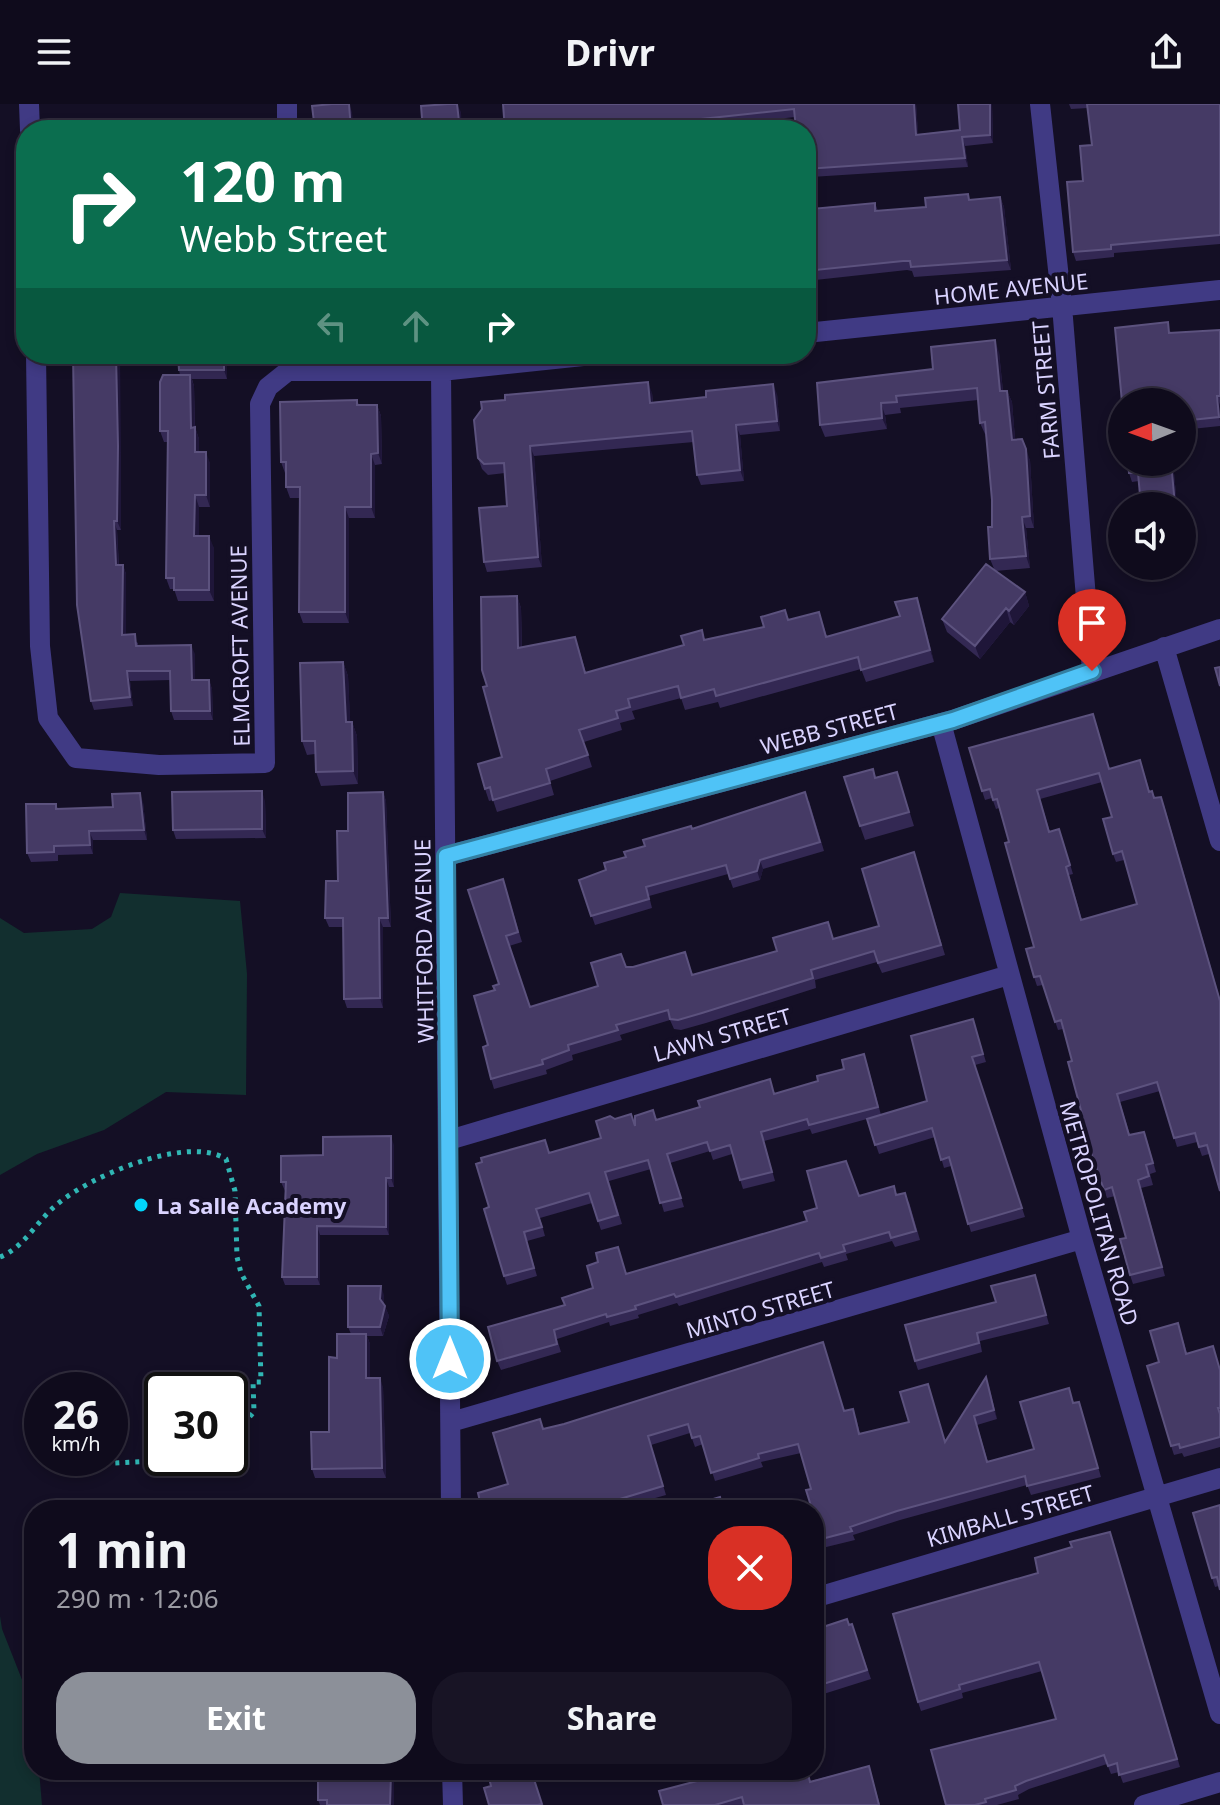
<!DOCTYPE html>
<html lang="en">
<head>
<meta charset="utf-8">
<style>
	:root { --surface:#0f0b1c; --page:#181425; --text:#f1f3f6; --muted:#9b9ba3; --line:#2f2b3b; --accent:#8c9099 }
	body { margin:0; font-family:"Noto Sans",sans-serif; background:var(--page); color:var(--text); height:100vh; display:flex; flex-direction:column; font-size:30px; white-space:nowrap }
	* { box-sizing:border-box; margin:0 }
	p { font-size:26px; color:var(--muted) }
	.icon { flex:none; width:44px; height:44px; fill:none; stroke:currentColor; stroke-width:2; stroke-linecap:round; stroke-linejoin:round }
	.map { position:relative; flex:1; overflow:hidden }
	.details { position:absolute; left:24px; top:1396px; width:800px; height:280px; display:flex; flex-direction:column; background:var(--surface); border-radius:32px; box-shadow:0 4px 12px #0003,0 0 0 2px var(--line) }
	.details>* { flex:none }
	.top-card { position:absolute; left:16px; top:16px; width:800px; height:244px; border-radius:32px; box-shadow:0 4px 12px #0003,0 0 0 2px var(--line); background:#0b6e4f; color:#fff; overflow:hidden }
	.needle { width:52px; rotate:269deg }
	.fabs { position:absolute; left:1108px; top:284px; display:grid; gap:16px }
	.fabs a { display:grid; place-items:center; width:88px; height:88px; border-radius:50%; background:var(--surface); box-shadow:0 4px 12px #0003,0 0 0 2px var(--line); font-size:40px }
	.speed { position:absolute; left:24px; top:1268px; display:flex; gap:16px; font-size:40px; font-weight:700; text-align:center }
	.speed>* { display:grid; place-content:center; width:104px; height:104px; border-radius:50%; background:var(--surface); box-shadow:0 4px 12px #0003,0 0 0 2px var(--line); line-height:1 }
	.speed small { font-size:20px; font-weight:400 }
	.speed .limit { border:4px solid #111; border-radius:12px; background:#fff; color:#111 }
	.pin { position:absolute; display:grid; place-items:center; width:68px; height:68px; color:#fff; margin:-82px -34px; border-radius:50% 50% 50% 0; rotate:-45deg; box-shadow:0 0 8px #0007 }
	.pin .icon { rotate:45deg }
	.me { position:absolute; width:88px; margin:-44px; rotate:0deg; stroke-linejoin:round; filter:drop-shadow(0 0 6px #0008) }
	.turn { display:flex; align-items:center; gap:28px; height:168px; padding:0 32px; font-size:36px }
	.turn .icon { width:104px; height:104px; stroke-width:2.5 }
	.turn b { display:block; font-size:56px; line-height:68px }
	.lanes { display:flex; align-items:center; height:76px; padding:0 32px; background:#0003; justify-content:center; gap:40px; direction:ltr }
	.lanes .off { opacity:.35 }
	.round { display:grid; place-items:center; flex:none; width:84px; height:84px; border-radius:32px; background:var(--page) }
	.summary { display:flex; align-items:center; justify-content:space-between; height:136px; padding:0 32px }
	h1 { font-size:48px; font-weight:700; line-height:60px }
	.button { display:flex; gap:16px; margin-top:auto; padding:16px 32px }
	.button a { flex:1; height:92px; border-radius:32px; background:var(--accent); color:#fff; font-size:32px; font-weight:700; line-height:92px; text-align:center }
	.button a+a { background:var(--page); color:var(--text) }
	header { display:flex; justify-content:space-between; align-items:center; height:104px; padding:0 32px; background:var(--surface); font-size:36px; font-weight:700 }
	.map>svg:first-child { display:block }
</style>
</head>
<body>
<header><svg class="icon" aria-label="menu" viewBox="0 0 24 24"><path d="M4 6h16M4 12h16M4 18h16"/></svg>Drivr<svg class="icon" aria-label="share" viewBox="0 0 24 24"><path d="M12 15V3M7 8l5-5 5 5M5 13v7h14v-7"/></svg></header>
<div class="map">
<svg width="1220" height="1701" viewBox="0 0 1220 1701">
	<rect width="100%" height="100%" fill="#140f25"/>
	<path fill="#122f2f" d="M120,789L240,797L247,870L246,991L166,988L104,1026L37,1050L0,1071V814L24,829L92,825L111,813Z
		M0,1512L2,1525L32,1601L34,1666H39L42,1701H0Z"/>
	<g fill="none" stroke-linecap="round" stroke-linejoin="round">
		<path stroke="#30b6b4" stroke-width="5" stroke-dasharray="4 6" stroke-linecap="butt" d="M0,1153C23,1144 36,1119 54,1103C85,1074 186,1030 226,1055L235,1087L237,1153L241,1169L259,1202L261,1278H253L254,1308L230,1335
			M96,1354L114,1359L213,1354"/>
		<path stroke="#403a84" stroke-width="20" d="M29,0L30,26
			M287,0V26
			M1040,0L1062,202L1092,567
			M806,229L1220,186
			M36,250L40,542L48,614L76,654L159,661L265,659L260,300L268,283L288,267
			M288,267H441L602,250
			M441,267L451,1406
			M1164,543L1220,737
			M941,619L1082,1135L1220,1610
			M446,752L953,616L1220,525
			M449,1036L1009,871
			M451,1318L1082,1135
			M814,1494L1220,1374
			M452,1666L453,1701
			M1144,1701L1220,1678"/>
	</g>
	<path fill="#332853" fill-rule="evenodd" d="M503,0H916L918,30L960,26L958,0H992L993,39L965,42L968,63L811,73L813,79L815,104L875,99L878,107L926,103L1000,93L1004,103L1011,166L914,173L912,167L907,166L806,177V26L795,13L679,26H505Z
		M1069,0H1220V140L1114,149V153L1076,157L1073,148L1083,77L1092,41L1088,4L1071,5Z
		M1220,226V322L1182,326V298H1122L1171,227V229Z
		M999,248L1003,287H1007L1012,298L1015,335L1030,356L1034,424H1026L1030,464L995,467L1025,488L1029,502L1014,521L1010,518L980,555L947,528L942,515L995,467L990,455L992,396L986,330H985L980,319L978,296L900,304L901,309L885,311L887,325L825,333L820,321L933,265Z
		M178,250H227V275H192L194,282L195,323L199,335V348L210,359V403H199V432L214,444V497H178L174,485H170L166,474L168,338H164L160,327L180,271L179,266Z
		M652,289L653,298L777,290L780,327L740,331L744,377L701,381L697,371L694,338L534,352L542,463L487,468L484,458L507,402L505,369L488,371L482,365L478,354Z
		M357,296L359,301H377L381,312L382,360L375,361V414H349V519H303L299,508L300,394H290L286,383V369H285L281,358Z
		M121,351V426H117L119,461H123L126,470V531L138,539V542L195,550V576H209L212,585L213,616H174L171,607V576L130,577L133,602L94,606L91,597Z
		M1173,358L1177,402H1141L1139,377L1132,378L1129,369Z
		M1138,462H1172L1140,465Z
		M517,492L521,504L522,543L579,545L586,569L705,536L764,523L789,516L823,520L827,533L900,512L917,494L921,506L934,558L866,578L861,565L720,604L718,598L685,606L681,594L632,607L635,615L620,619L622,626L584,638L592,663L550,677L554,691L497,708L493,696L489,697L485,685L502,653L487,582Z
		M343,558L348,572L350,618H352L357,632L358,680L321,682L316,668L315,650L307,651L302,637Z
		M1096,619L1109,665L1140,656L1150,688L1164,701L1220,895V1087L1209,1050L1202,1052L1197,1038L1177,1043L1160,987L1120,998L1130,1031L1147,1036L1156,1068L1150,1070L1153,1081L1141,1084L1165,1172L1133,1180L1130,1171L1126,1134L1115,1092L1107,1094L1078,1011L1082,1010L1072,957L1063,925L1058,926L1043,881L1037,882L1034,873V843L1009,738L999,704L996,705L992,694L985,696L982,687ZM1102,678L1112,713L1113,750L1116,758L1124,756L1137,800L1082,816L1069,771L1073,770L1062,734L1050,728L1040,695Z
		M873,665L876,673L897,668L914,722L865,736L860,722Z
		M383,688L386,697L391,823H383V904H347L344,895L343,823H329L325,814L338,777L348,727Z
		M265,697L266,734L176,735L173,726Z
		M809,697L824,747L763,765L760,776L733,784L728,770L649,792L652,804L595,821L579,776L606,766L645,742L692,725Z
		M143,698L147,736H93V750L58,751V757L31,758L27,749L56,700L58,705L113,703Z
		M914,748L945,851L882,869L877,858L815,876L816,884L706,919L681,926L674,925L670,916L620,931L622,936L572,951L573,956L546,966L547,970L494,985L491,975L488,941L495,886L499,880L503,775L522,838L509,842L530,903L598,882L626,863H633L685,848L692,871L834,835L879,822Z
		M973,915L986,958L975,961L1025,1113L971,1128L951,1062L944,1064L935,1033L879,1050L867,1015L812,1030L810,1025L764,1037L775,1077L743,1085L732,1050L713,1056L710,1047L670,1059L684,1103L664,1108L651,1065L609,1077L622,1120L601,1126L592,1099L540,1114L545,1132L527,1137L537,1172L507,1181L504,1172L489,1103L550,1049L657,1016L775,990L818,977L867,959L881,1011L927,997Z
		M394,1041V1083H389V1131H320V1181H285L282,1173L285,1087L281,1078L323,1051Z
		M897,1091L909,1098L920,1136L895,1143L892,1137L846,1150L848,1156L824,1163L822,1158L679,1202L677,1199L638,1211L639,1214L610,1222L609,1218L557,1235L561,1248L501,1266L497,1257L565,1201L593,1184L598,1158L621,1152L626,1170L807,1117L859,1092Z
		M1035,1171L1049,1220L980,1237L982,1248L918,1266L915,1257L996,1198Z
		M384,1191V1200L389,1212L383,1232H367L370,1240V1274L383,1283L386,1374H315L312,1365L329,1328L351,1230L348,1223Z
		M1178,1219L1187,1249L1220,1264V1343L1184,1353L1182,1349L1174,1351L1171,1342L1159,1258Z
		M989,1282L997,1315L977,1321L988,1358L1034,1345L1074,1299L1079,1298L1101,1373L1031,1391L1027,1381L900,1416L853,1431L855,1436L814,1446V1406L811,1402V1385L801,1349L761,1358L763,1363L715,1377L703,1340L695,1343L690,1329L651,1341L666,1391L623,1403L508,1380L544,1325L844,1307L856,1313L860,1330L945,1337Z
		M1220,1401L1219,1482L1215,1483L1212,1474Z
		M1110,1428L1180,1663L1123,1679L1119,1668L1111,1670L1107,1660L1029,1685L1018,1691L1019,1695L997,1701H946L1056,1615L1042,1567L962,1589L963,1594L921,1607L918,1598L1038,1469L1072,1443Z
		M852,1520L871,1575L814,1593V1532Z
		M869,1662L880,1701H663L810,1677Z
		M386,1670H391L394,1680V1701H320L318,1696Z"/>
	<path fill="#1f1639" d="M349,0L352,8L354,26H351Z
		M457,0L461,8L462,26H460Z
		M914,0H916L919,39L916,31Z
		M990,0H992L993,39L990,31Z
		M962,33L965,42L968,63L965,54Z
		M809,69L813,79L816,115L812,105Z
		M1000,93L1004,103L1011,166L1007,156Z
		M995,236L999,248L1004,299L1000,287Z
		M116,250H120L121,351V426L117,417Z
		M224,250H227V275L224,266Z
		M190,271L194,282L195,335L191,324Z
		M648,278L652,289L654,309L650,299Z
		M773,280L777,290L780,327L777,317Z
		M1007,287L1012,298L1016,347L1012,336Z
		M1217,292L1220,301V317L1219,313Z
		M881,299L885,311L887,325L882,314Z
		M377,301L381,312L382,360L378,349Z
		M736,321L740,331L744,377L740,366Z
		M195,323L199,335V359L195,348Z
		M530,342L534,352L542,463L538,453Z
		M1026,345L1030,356L1034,424L1030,412Z
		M206,348L210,359V403L206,391Z
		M371,350L375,361V414L371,403Z
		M1171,358H1173L1177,402H1175Z
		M195,391L199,403V444L194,432Z
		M345,403L349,414V519L345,508Z
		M1022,413L1026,424L1030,464L1026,452Z
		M114,417L117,426L119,470L116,461Z
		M209,432L214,444V497L209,486Z
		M123,461L126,470V540L122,531Z
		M1025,488L1029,502L1014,521L1009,507Z
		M517,492L521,504L522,556L518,544Z
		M917,494L921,506L934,558L930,546Z
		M1006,504L1010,518L980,555L975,542Z
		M191,541L195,550V585L192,576Z
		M343,558L348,572L351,632L346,618Z
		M127,567L130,577L133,602L130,593Z
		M209,576L212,585L213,616L210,607Z
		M352,618L357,632L358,680L353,667Z
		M262,687L265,697L266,734L262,725Z
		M383,688L386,697L391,823L388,814Z
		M140,689L143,698L147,736L144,726Z
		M89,727L93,736V750L90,741Z
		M760,756L763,765L760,776L757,767Z
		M379,814L383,823V904L380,894Z
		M391,1032L394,1041V1083L391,1074Z
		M386,1074L389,1083V1131L386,1123Z
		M317,1122L320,1131V1181L317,1173Z
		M381,1182L384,1191V1204L380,1195Z
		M385,1202L389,1212L383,1232L380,1223Z
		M366,1230L370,1240V1283L366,1274Z
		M986,1273L989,1282L997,1315L994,1306Z
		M380,1274L383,1283L386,1374L382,1364Z
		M391,1670L394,1680V1701H390Z"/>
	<path fill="#453a65" stroke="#5c527e" stroke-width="2" fill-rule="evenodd" d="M332,0H349L351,26H315L312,2Z
		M448,0H457L460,26H423L421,2Z
		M503,0H914L916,31L960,26L958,0H990V31L962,33L965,54L806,65V26H796L794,5L655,20L656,26H505Z
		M1087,0H1220V131L1111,141V145L1073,148L1067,78L1083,77L1080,42L1092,41Z
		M806,69H809L812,105L875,99V107L926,103L925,94L968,90L969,96L1000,93L1007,156L911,163L910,157H903L806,167Z
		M1168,218L1169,229L1220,226V292H1217L1219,313L1182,317V298H1122L1115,224Z
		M995,236L1000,287H1007L1012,336L1022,335L1026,345L1030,412L1022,413L1026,452L990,455L988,423H992V396L985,318L980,319L977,284L896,292L897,298L881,299L882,314L820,321L817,279L933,265L931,243Z
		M73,250H116L118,342L117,417H114L116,461H123L122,531L135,530L136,542L191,541L192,576H209L210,607H171L170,567H127L130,593L91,597L77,501Z
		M178,250H224V266H179Z
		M163,271H190L191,324L195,323V348H206V391H195L194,432H209V486H174V474H166L168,327H160V278Z
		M648,278L650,299L706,293V287L773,280L777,317L736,321L740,366L697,371L692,327L530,342L538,453L484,458L479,404L507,402L504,359L484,360L478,354L474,316L482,305L481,298L505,296V291Z
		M357,296V301H377L378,349L371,350V403H345V508H299L300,383H286V358H281L280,298Z
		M1128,358H1171L1175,401L1141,402L1138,369H1129Z
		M986,460L1025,488L1009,507L1006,504L975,542L942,515Z
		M517,492L518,544L575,533L585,569L684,541L681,532L702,526L704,536L764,523L761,513L785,506L788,516L819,508L826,533L900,512L895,498L917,494L930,546L861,566L858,553L716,592L714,585L681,594L678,582L628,595L630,603L616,607L618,614L579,626L588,651L546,665L550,679L493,696L490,683L485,685L478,660L502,653L483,583L487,582L482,566L481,493Z
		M343,558L346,618H352L353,667L316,668L315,637H302L300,559Z
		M1220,563V582L1215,564Z
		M1093,610L1109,665L1140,656L1149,688L1152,687L1154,694L1161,693L1220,897V1087L1207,1041L1199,1043L1195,1029L1174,1034L1157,978L1117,990L1129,1031L1144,1028L1153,1059L1146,1061L1149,1072L1138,1076L1162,1163L1130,1171L1120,1135L1126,1134L1112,1083L1104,1086L1078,1011L1082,1010L1068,958L1072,957L1061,916L1055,918L1040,872L1034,873L1026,845L1034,843L1005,739L1009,738L997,695L993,696L990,685L982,687L969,644ZM1099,669L1112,713L1103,715L1113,750L1122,747L1137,800L1081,816L1066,763L1070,761L1059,725L1049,728L1037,686Z
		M873,665L875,674L897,668L909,708L860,722L844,673Z
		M262,687V725L173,726L172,688Z
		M383,688L388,814H379L380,894L344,895L343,814H325L326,777H338L337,727H348V689Z
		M805,688L820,738L760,756L757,767L730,775L726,761L646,783L649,795L591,812L579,776L606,766L604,759L626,753L624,748L645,742L643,736L691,722L692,725Z
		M140,689L144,726L89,727L90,741L54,742V748L27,749L26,700H56V705L113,703L112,690Z
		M914,748L941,841L878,859L874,847L811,866L813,874L702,909L678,916L670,915L668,906L616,921L618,926L568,941L569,946L542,956L543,960L491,975L483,943L488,941L474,892L495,886L493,882L499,880L468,786L503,775L518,828L506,832L530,903L598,882L591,859L621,850L626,863H633L685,848L692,871L777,847L773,834L828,818L833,835L879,822L862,765Z
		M973,915L983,950L972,953L1022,1104L968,1120L949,1053L941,1056L932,1024L875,1041L867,1015L927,997L911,932Z
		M864,950L878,1003L809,1021L807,1015L761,1028L772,1068L740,1076L730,1041L710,1047L707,1038L667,1050L681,1094L660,1099L648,1056L605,1068L618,1111L598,1117L589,1089L536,1105L542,1123L524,1128L534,1164L504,1172L484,1105L489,1103L476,1060L482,1058L481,1054L545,1036L549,1049L601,1034L596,1017L610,1012L615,1015L631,1010L635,1022V1012L653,1006L656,1016L700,1003L698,997L770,975L774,990L818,977L817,972L844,965L842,956Z
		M391,1032V1074H386V1123L317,1122V1173H282L286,1078H281V1052L323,1051V1033Z
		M846,1057L859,1092L894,1082L896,1091L905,1089L916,1127L891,1134L889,1128L843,1141L845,1147L821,1154L819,1149L676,1193L674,1190L635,1202L636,1205L607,1213L606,1210L554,1226L557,1240L497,1257L488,1223L565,1201L562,1194L593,1184L587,1162L598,1158L596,1149L618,1143L626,1170L807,1117L804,1108L817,1104L807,1067Z
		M1035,1171L1046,1211L977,1229L979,1239L915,1257L905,1221L996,1198L991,1182Z
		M348,1182H381L380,1195L385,1202L380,1223H348Z
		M1178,1219L1186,1250L1213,1242L1220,1266V1304H1218L1220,1310V1333L1180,1344L1179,1340L1171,1342L1147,1262L1159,1258L1150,1227Z
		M337,1230H366V1274H380L382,1364L312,1365L311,1328H329V1253L337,1254Z
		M823,1238L844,1307L853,1305L859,1330L909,1318L900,1288L928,1280L945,1338L986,1273L994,1306L974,1312L987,1358L1034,1345L1020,1298L1069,1284L1073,1299L1079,1298L1098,1364L1027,1382L1025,1372L897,1407L850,1423L852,1427L814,1437V1406H793L811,1402L806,1386L811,1385L798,1340L758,1350L759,1354L711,1369L700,1332L692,1334L688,1320L648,1332L663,1382L620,1395L624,1406H482L478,1389L508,1380L493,1329L540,1315L543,1325L564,1320Z
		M720,1393L723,1406H687L686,1403Z
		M1220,1401V1486L1217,1473L1212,1474L1193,1409Z
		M1110,1428L1177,1655L1119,1671L1117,1659L1108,1662L1104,1651L1026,1677L1015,1682L1016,1686L985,1695L986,1698L975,1701H946L931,1646L1056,1615L1039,1558L959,1581L960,1585L918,1598L893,1510L1038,1469L1035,1454L1072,1443L1070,1438Z
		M847,1515L849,1521L852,1520L867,1566L814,1583V1532L822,1530L820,1524Z
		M869,1662L879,1701H744L742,1693L715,1701H663L659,1687L739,1666H807L810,1678Z
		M318,1666H383V1670H391L390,1701H327V1696H318Z
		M487,1666H531L542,1700L538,1701H489L484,1684L491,1682Z"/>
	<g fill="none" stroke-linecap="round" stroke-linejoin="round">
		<g stroke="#337fa1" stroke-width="20">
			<path id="route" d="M450,1255L446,752L953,616L1092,567"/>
		</g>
		<use href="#route" stroke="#4fc3f7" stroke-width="14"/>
	</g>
	<circle fill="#02d7fc" stroke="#140f25" stroke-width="3" cx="141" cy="1101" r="8"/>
	<g text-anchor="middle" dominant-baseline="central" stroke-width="8" stroke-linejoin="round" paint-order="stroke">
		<g font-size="22" fill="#dad3ff" stroke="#140f25">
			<text transform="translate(1011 184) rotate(-6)">HOME AVENUE</text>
			<text transform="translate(1045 286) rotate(-95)">FARM STREET</text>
			<text transform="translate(239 542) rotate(-91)">ELMCROFT AVENUE</text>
			<text transform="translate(829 624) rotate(-15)">WEBB STREET</text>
			<text transform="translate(423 837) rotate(-91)">WHITFORD AVENUE</text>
			<text transform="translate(722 930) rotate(-16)">LAWN STREET</text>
			<text transform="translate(1100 1109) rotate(74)">METROPOLITAN ROAD</text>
			<text transform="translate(760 1205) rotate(-16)">MINTO STREET</text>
			<text transform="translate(1010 1411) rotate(-16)">KIMBALL STREET</text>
		</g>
		<g font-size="22" font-weight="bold" fill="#dad3ff" stroke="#140f25" text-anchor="start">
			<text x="157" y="1101">La Salle Academy</text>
		</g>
	</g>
</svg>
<div class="fabs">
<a><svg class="needle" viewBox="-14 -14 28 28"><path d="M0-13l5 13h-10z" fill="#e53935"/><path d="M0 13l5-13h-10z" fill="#9b9ba3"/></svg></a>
<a><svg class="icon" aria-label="sound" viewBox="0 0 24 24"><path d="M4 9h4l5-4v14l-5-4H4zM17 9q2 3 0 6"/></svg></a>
</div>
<div class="speed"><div>26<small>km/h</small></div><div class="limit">30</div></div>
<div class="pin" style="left:1092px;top:567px;background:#d93025"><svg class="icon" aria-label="arrive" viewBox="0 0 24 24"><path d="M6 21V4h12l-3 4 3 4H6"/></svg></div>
<svg class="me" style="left:450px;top:1255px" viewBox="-20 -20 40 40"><circle r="17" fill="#4fc3f7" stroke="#fff" stroke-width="3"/><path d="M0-11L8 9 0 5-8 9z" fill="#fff"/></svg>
<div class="top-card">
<div class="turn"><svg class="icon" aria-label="right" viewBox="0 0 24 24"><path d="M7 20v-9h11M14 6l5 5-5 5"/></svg><div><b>120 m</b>Webb Street</div></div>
<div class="lanes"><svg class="icon off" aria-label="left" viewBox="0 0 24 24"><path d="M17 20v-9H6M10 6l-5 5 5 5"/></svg><svg class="icon off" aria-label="ahead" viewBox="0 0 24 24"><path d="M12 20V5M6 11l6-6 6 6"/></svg><svg class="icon" aria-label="right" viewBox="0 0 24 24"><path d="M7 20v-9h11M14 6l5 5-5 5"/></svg></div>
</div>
<section class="details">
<div class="summary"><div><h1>1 min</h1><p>290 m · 12:06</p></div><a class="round" style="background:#d93025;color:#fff"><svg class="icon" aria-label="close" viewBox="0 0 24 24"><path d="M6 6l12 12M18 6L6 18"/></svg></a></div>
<div class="button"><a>Exit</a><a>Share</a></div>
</section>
</div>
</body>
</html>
